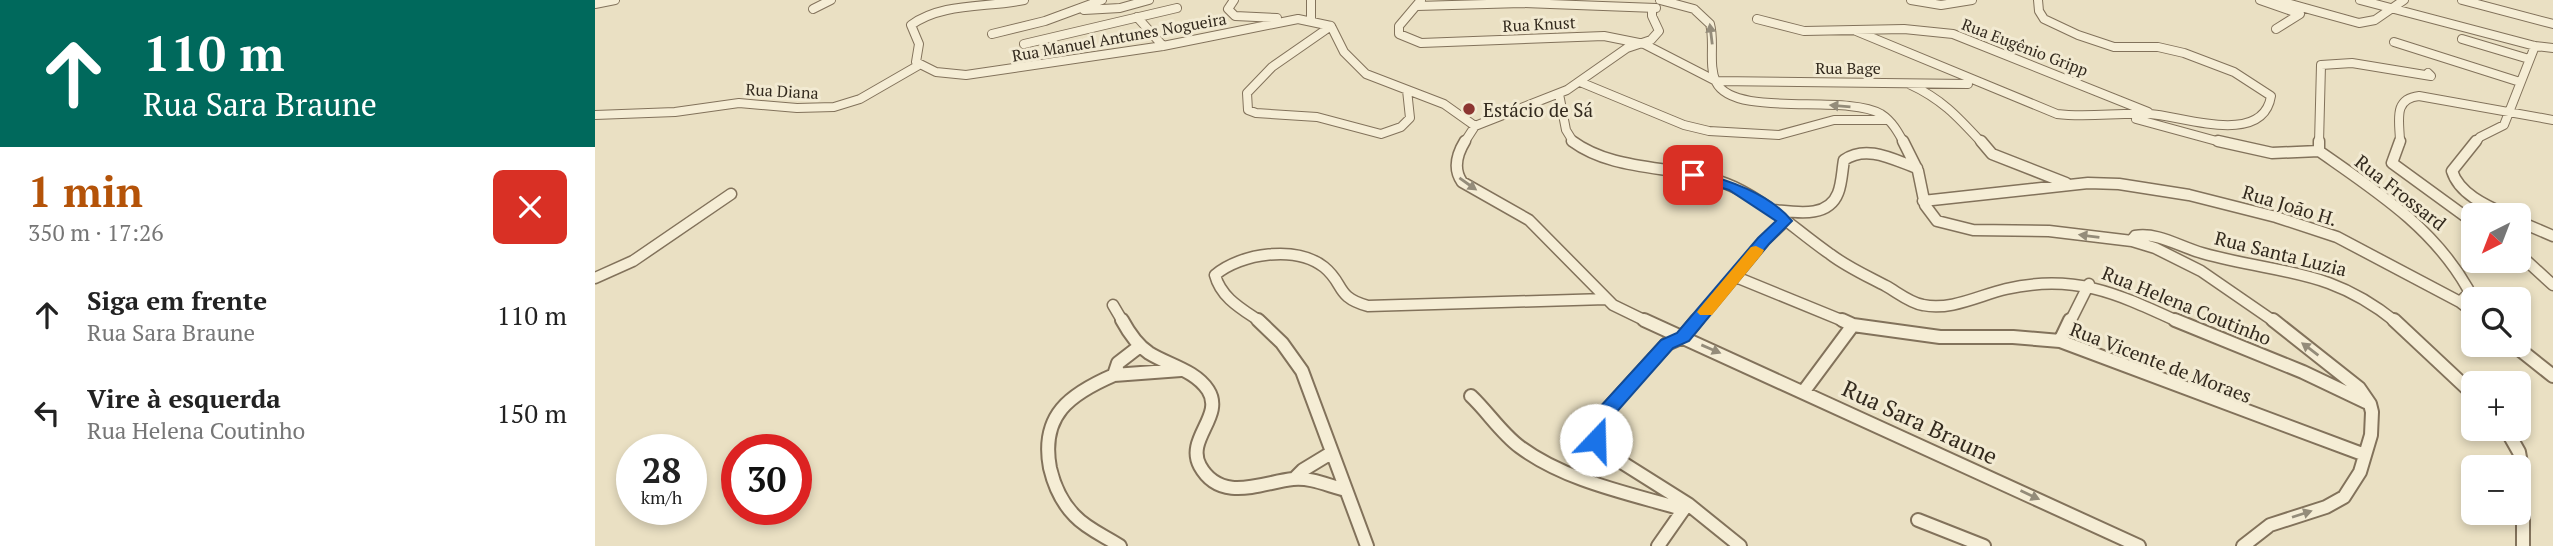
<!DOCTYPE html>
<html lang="pt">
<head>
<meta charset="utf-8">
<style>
	:root { --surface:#fff; --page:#f6f6f6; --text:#222; --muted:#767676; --accent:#b45309 }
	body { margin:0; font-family:"PT Serif",serif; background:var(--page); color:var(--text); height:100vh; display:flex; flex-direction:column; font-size:26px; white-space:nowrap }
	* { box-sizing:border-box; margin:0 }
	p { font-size:23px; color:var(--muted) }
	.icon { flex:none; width:38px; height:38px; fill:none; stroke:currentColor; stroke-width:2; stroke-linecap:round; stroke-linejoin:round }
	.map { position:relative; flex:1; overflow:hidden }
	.drawer { display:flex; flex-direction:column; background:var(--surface); width:595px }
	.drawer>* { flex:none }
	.hud { background:#00695c; color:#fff; overflow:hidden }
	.needle { width:46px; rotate:222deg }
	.controls { position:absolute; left:1866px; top:203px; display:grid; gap:14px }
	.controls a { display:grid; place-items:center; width:70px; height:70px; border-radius:10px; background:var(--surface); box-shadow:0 4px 10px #0003; font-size:35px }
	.speed { position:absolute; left:21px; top:434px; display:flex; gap:14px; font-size:35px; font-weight:700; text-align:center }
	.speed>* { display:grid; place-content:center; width:91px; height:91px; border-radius:50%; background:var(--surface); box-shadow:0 4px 10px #0003; line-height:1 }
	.speed small { font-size:18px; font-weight:400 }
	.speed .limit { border:10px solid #d22; background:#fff; color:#111 }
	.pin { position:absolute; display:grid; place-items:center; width:60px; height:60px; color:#fff; margin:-30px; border-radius:14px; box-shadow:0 4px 10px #0006 }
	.me { position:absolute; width:77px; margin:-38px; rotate:21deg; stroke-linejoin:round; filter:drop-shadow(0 0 5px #0008) }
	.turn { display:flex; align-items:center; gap:24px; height:147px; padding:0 28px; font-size:32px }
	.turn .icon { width:91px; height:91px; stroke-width:2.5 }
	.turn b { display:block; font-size:49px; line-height:60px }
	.round { display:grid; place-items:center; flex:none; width:74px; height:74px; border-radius:10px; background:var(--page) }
	.overview { display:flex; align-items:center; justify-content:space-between; height:119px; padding:0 28px }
	h1 { font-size:42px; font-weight:800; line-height:52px; color:var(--accent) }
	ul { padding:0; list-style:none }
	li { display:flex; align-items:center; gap:21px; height:98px; padding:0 28px }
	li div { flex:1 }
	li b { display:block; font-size:26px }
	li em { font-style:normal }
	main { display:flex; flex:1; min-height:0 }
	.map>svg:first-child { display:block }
</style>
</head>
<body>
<main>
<section class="drawer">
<div class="hud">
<div class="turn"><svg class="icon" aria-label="ahead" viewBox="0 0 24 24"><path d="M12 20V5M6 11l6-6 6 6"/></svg><div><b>110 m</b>Rua Sara Braune</div></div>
</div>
<div class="overview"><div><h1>1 min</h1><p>350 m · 17:26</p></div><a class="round" style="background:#d93025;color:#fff"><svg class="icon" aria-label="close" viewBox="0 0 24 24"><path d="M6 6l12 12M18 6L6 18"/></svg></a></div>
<ul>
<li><svg class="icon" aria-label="ahead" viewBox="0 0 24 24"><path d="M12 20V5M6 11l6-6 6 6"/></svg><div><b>Siga em frente</b><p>Rua Sara Braune</p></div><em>110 m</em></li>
<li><svg class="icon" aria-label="left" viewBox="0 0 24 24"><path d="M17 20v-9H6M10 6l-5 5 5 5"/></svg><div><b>Vire à esquerda</b><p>Rua Helena Coutinho</p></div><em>150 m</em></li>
</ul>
</section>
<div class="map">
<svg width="1958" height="546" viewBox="0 0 1958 546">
	<rect width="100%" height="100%" fill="#eae0c3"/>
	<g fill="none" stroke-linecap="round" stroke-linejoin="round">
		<g stroke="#82725b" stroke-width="10">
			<path id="street-far2" d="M429,0C392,8 348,2 316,25L324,44L321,62L341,72L371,75L568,46L703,19L736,26L749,52L771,74L849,104L880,126
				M639,0L633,9L640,16L682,18
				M716,0V20
				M826,0L804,26V34L826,43L1009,36L1049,44L1121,81L1373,84
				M1065,0L1099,9L1115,24C1120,42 1113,65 1121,82C1139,119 1250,93 1286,114C1297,121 1303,132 1309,143
				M1316,0L1346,5L1377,0
				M1665,0L1705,14L1681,29
				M1681,0L1764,23L1780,20L1809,0
				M1765,0L1940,46L1958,48
				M1867,0L1958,24
				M0,4L20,0
				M822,6L927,3L1061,8
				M218,9L236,0
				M489,10L525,8L554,0
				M542,17L568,46
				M1162,19L1209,31L1309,29L1358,34L1553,112
				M736,26L677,67L652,93L653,110L661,113L722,117L786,134L806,127L815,118L812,90
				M1261,31L1462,114C1494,118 1524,112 1555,114C1587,116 1668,147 1676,96L1639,72L1589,53L1563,47H1519L1483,35L1449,19L1444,11L1443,0
				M397,34L450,21L507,0
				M1867,39L1934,59
				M1799,42L1925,82
				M429,44L582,8
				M985,82L1089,125L1114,131L1184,135L1239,120H1293
				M1314,84C1347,99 1363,117 1387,143
				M964,94L971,130L979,143
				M0,115L80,112L144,103L202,108L239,107L265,99L324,65
				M1541,119L1629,143
				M869,143L880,126L972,90L1032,48L1056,40L1064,31L1057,16V8
				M1724,143L1726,65L1757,63L1836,76L1833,73
				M1805,143C1805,122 1797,99 1824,96L1958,120
				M1880,143L1885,137L1909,125L1940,46"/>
		</g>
		<g stroke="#82725b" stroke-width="13">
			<path id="street-far1" d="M870,141C862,154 858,169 867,182L934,220L1018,305L1053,322
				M977,141C1023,175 1088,163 1139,187C1175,204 1203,232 1235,254C1252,267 1272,276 1291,286C1302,292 1315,303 1328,305C1356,311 1385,295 1411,289C1480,273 1523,294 1584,322
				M1308,141L1323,171L1330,205L1342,221L1378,230L1454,231L1537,241L1560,248L1606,271L1680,322
				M1386,141L1397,154L1471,183
				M1623,141L1677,153L1724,151
				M1805,141L1797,163L1878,222
				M1881,141L1857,171C1864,194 1892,206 1912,215
				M1724,151C1781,191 1838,227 1873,289V294L1865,302
				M1724,151V141
				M1328,201L1493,183L1524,184L1594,195L1681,217L1742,237L1865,302L1878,312
				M1178,210C1200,212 1233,219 1243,193C1247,183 1247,171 1249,160C1272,144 1299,160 1322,168
				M1923,221L1958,236
				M1536,241L1540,236C1563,232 1585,247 1607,253C1685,275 1733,267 1801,322
				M1923,253L1958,285
				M1141,277L1251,322
				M0,278L38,261L136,194
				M518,305L528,322
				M666,322C647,309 626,298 620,275C646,253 701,245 729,267C750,284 740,297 773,306L1011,299
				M1101,322L1169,241L1190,221
				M1475,322L1494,284"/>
		</g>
		<g stroke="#82725b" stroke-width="16">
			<path id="street" d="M527,320C534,333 542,345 554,353C573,365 600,370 613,390C630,416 590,439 605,466C626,504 668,482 698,479C716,477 734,486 751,490
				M663,320L687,343L707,371L772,546
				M1049,320L1544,546
				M1102,320L1088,337L1072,344L1010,412L1001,431V440L1012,453L1093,504L1145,546
				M1247,320L1258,325
				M1580,320L1708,372L1771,402
				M1799,320L1878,394
				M1465,341L1475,320
				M1919,345L1958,376
				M519,375L586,370
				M1209,391L1258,325L1345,337H1418L1465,341L1770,455
				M876,396C893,412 906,433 925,447C971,481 1033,493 1087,509
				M1911,429L1924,452L1928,474V546
				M699,479L708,470L736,453
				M1323,520L1389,546
				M525,546C510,536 492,529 480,516C467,503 459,485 455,468C445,415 475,394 519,375L523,363L545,346
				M1063,546L1091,506
				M1648,546L1675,525L1731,507L1749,497L1765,472L1776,435L1777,412L1775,404L1764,388L1678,320"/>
		</g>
		<use href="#street-far2" stroke="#f5edd5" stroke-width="8"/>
		<use href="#street-far1" stroke="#f5edd5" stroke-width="10"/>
		<use href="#street" stroke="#f5edd5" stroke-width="12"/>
	</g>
	<defs><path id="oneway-solid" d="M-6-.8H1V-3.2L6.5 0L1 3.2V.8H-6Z" transform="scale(1.75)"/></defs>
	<g fill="#948c7a">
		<use href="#oneway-solid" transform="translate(1116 34) rotate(-97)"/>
		<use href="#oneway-solid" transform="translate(1245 106) rotate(-175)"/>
		<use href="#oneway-solid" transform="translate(873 184) rotate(35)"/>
		<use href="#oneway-solid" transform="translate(1494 236) rotate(-173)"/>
		<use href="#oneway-solid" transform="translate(1116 349) rotate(23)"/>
		<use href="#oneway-solid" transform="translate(1715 349) rotate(-143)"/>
		<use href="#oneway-solid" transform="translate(1435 495) rotate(25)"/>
		<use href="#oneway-solid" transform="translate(1707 514) rotate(-18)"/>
	</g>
	<path fill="#1a73e8" stroke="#114b97" stroke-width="2" d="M1098,171C1133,180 1174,193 1197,221L1174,244L1094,341L1078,348L1018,416L1010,431L1008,445H995L992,431L1004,408L1066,340L1082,333L1163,238L1181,221L1134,190L1094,178V172Z"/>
	<path fill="#f59e0b" d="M1161,246L1169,250L1167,254L1117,315H1105L1102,312L1105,308L1156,247Z"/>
	<circle fill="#8c3531" stroke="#f2ead2" stroke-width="2.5" cx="874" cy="109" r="7"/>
	<g text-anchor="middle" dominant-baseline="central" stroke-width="6" stroke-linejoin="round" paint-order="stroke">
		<g font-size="16" fill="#332a1e" stroke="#f2ead2">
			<text transform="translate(944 24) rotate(-3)">Rua Knust</text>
			<text transform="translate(524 37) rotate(-10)">Rua Manuel Antunes Nogueira</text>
			<text transform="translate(1430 47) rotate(21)">Rua Eugênio Gripp</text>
			<text x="1253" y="68">Rua Bage</text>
			<text transform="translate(187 91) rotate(3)">Rua Diana</text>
		</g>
		<g font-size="19" fill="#332a1e" stroke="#f2ead2" text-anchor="start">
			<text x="888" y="109">Estácio de Sá</text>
		</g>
		<g font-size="19" fill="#332a1e" stroke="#f2ead2">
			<text transform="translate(1806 192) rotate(38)">Rua Frossard</text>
			<text transform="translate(1695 205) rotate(17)">Rua João H.</text>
			<text transform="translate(1686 253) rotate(14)">Rua Santa Luzia</text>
			<text transform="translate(1592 305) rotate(22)">Rua Helena Coutinho</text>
			<text transform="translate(1566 362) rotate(21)">Rua Vicente de Moraes</text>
		</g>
		<g font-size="23" fill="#332a1e" stroke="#f2ead2">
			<text transform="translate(1325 422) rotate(25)">Rua Sara Braune</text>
		</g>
	</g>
</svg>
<div class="controls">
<a><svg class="needle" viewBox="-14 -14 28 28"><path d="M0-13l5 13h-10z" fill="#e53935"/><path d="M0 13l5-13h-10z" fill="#767676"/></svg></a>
<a><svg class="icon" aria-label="search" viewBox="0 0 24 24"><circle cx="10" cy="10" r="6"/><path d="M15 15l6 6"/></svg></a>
<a>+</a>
<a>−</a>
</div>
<div class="speed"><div>28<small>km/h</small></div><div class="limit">30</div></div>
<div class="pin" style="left:1098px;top:175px;background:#d93025"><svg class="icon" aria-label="arrive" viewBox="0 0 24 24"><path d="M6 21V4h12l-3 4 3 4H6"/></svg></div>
<svg class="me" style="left:1001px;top:440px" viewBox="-20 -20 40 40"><circle r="19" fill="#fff"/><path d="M0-13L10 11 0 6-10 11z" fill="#1a73e8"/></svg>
</div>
</main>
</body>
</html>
